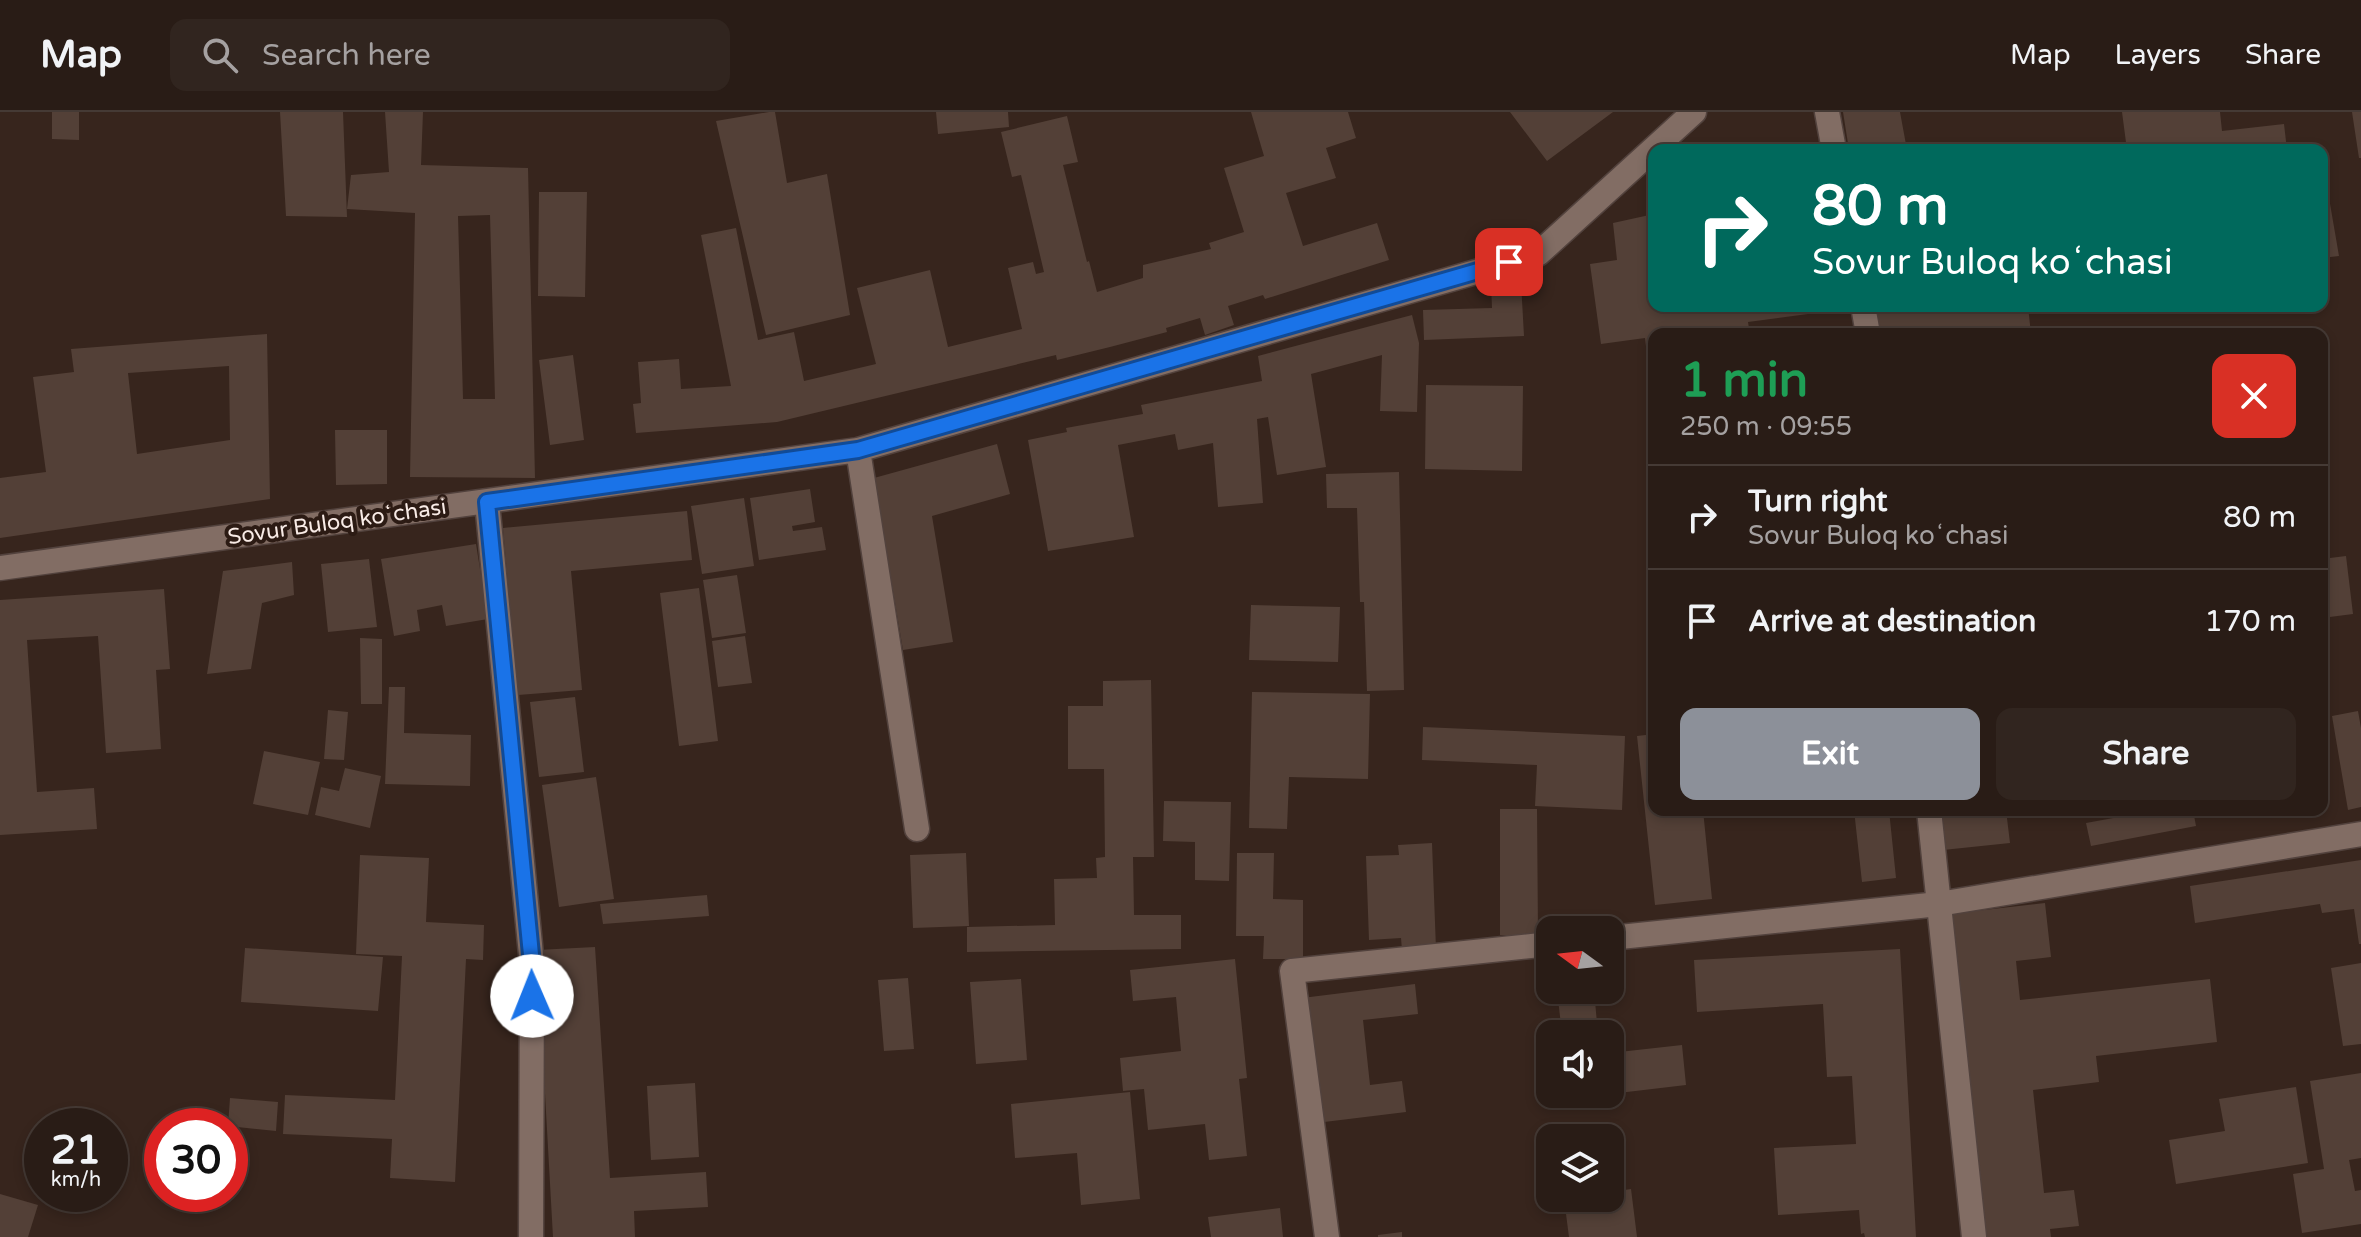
<!DOCTYPE html>
<html lang="en">
<head>
<meta charset="utf-8">
<style>
	:root { --surface:#291c16; --page:#31251f; --text:#f1f3f6; --muted:#a5a1a1; --line:#453a35; --accent:#8c9099 }
	body { margin:0; font-family:"Varela Round",sans-serif; background:var(--page); color:var(--text); height:100vh; display:flex; flex-direction:column; font-size:30px; white-space:nowrap }
	* { box-sizing:border-box; margin:0 }
	p { font-size:26px; color:var(--muted) }
	.icon { flex:none; width:44px; height:44px; fill:none; stroke:currentColor; stroke-width:2; stroke-linecap:round; stroke-linejoin:round }
	.map { position:relative; flex:1; overflow:hidden }
	.side { position:absolute; left:1648px; top:216px; width:680px; height:488px; display:flex; flex-direction:column; background:var(--surface); border-radius:16px; box-shadow:0 4px 12px #0003,0 0 0 2px var(--line) }
	.side>* { flex:none }
	.guide { position:absolute; left:1648px; top:32px; width:680px; height:168px; border-radius:16px; box-shadow:0 4px 12px #0003,0 0 0 2px var(--line); background:#00695c; color:#fff; overflow:hidden }
	.needle { width:52px; rotate:285deg }
	.fabs { position:absolute; left:1536px; top:804px; display:grid; gap:16px }
	.fabs a { display:grid; place-items:center; width:88px; height:88px; border-radius:16px; background:var(--surface); box-shadow:0 4px 12px #0003,0 0 0 2px var(--line); font-size:40px }
	.speed { position:absolute; left:24px; top:996px; display:flex; gap:16px; font-size:40px; font-weight:700; text-align:center }
	.speed>* { display:grid; place-content:center; width:104px; height:104px; border-radius:50%; background:var(--surface); box-shadow:0 4px 12px #0003,0 0 0 2px var(--line); line-height:1 }
	.speed small { font-size:20px; font-weight:400 }
	.speed .limit { border:12px solid #d22; background:#fff; color:#111 }
	.pin { position:absolute; display:grid; place-items:center; width:68px; height:68px; color:#fff; margin:-34px; border-radius:16px; box-shadow:0 4px 12px #0006 }
	.me { position:absolute; width:88px; margin:-44px; rotate:359deg; stroke-linejoin:round; filter:drop-shadow(0 0 6px #0008) }
	.turn { display:flex; align-items:center; gap:28px; height:168px; padding:0 32px; font-size:36px }
	.turn .icon { width:104px; height:104px; stroke-width:2.5 }
	.turn b { display:block; font-size:56px; line-height:68px }
	.round { display:grid; place-items:center; flex:none; width:84px; height:84px; border-radius:16px; background:var(--page) }
	.head { display:flex; align-items:center; justify-content:space-between; height:136px; padding:0 32px }
	h1 { font-size:48px; font-weight:700; line-height:60px; color:#1e9e55 }
	.action { display:flex; gap:16px; margin-top:auto; padding:16px 32px }
	.action a { flex:1; height:92px; border-radius:16px; background:var(--accent); color:#fff; font-size:32px; font-weight:700; line-height:92px; text-align:center }
	.action a+a { background:var(--page); color:var(--text) }
	ul { padding:0; list-style:none }
	li { display:flex; align-items:center; gap:24px; height:104px; padding:0 32px; border-top:2px solid var(--line) }
	li div { flex:1 }
	li b { display:block; font-size:30px }
	li em { font-style:normal }
	header { display:flex; align-items:center; gap:48px; box-sizing:border-box; height:112px; padding:0 40px; background:var(--surface); border-bottom:2px solid var(--line) }
	header strong { font-size:38px }
	nav { display:flex; gap:44px; margin-inline-start:auto; font-size:28px }
	.search { width:560px; height:72px; background:var(--page); display:flex; align-items:center; gap:20px; box-sizing:border-box; padding:0 28px; border-radius:16px; color:var(--muted); font-size:30px }
	.map>svg:first-child { display:block }
</style>
</head>
<body>
<header>
<strong>Map</strong>
<div class="search"><svg class="icon" aria-label="search" viewBox="0 0 24 24"><circle cx="10" cy="10" r="6"/><path d="M15 15l6 6"/></svg>Search here</div>
<nav><a>Map</a><a>Layers</a><a>Share</a></nav>
</header>
<div class="map">
<svg width="2361" height="1125" viewBox="0 0 2361 1125">
	<rect width="100%" height="100%" fill="#37251d"/>
	<path fill="#534037" fill-rule="evenodd" d="M52,0H79V28L52,27Z
		M280,0H343L347,105L286,104Z
		M385,0H423L421,53L528,56L535,366L410,365L415,101L347,97L351,63L389,60ZM490,103L495,287H463L458,104Z
		M769,0H775L787,71L827,62L850,203L766,223L716,9Z
		M936,0H1008L1009,15L938,22Z
		M1251,0H1348L1356,26L1326,36L1336,66L1286,81L1303,134L1377,111L1389,148L1265,187L1263,183L1228,194L1234,213L1205,223L1200,206L1166,216L1167,220L1110,235L1057,248L1056,243L777,310L636,321L633,292L641,291L638,250L679,247L681,277L731,274L701,123L736,116L758,228L794,220L804,269L876,252L857,176L930,158L948,235L1022,217L1008,156L1033,150L1036,162L1044,160L1021,63L1012,65L1001,20L1067,4L1078,50L1063,53L1087,150L1089,149L1097,180L1143,166V153L1211,137L1209,131L1244,120L1224,56L1264,44Z
		M1510,0H1613L1547,49Z
		M1843,0H1900L1907,38H1849Z
		M2122,0H2220L2222,19L2284,12L2287,38H2127Z
		M2352,0H2361V46H2359Z
		M2102,30L2103,38H2066V36Z
		M539,80H587L585,185L538,184Z
		M2328,80L2339,144L2322,146V81Z
		M1654,102V194H1838V198L1748,210L1750,222H1654V284L1652,285L1645,226L1601,232L1590,152L1617,148L1613,111Z
		M1521,170L1524,224L1424,228L1423,198L1492,196L1491,171Z
		M1869,194H2028L2031,222H1873Z
		M1412,203L1419,231L1417,300L1380,299L1382,243L1311,262L1326,355L1277,363L1268,305L1257,307L1263,391L1218,395L1213,331L1178,338L1175,322L1118,333L1134,425L1048,439L1028,328L1067,320L1066,316L1143,302L1141,293L1262,269L1258,244Z
		M267,222L270,387L0,426V366L46,360L33,265L74,260L71,237ZM229,254L230,328L137,342L128,261Z
		M573,243L584,328L550,333L539,248Z
		M1426,273L1523,274L1522,359L1425,357Z
		M335,318H387V372L336,373Z
		M997,332L1010,382L932,404L953,530L903,538L874,366Z
		M1399,360L1404,578L1367,579L1364,490H1360L1357,396H1327L1326,362Z
		M810,377L815,410L792,414L793,419L822,415L826,438L759,448L750,386Z
		M744,386L754,454L702,462L691,394Z
		M687,399L692,448L571,459L582,578L518,583L503,416Z
		M476,432L488,507L446,514L442,493L417,498L420,519L394,524L381,447Z
		M2346,444L2353,502L2322,506V447Z
		M369,447L377,515L328,520L321,452Z
		M292,450L294,483L262,491L251,557L207,562L223,459Z
		M737,463L746,521L712,526L703,468Z
		M699,476L718,629L679,634L660,481Z
		M164,477L170,557L156,558L161,637L106,641L98,524L27,528L37,680L94,676L97,717L0,723V488Z
		M1251,493L1340,495L1338,550L1249,548Z
		M745,524L752,571L718,575L712,529Z
		M360,526L382,527V592H361Z
		M1151,568L1154,745H1133L1134,803H1181V837L967,840V815L1055,813L1054,767L1097,766L1096,746L1105,745L1104,657H1068V594H1103V569Z
		M389,575H405L404,621L471,623L470,674L385,672Z
		M1252,580L1370,582L1368,667L1289,665L1287,717L1249,716Z
		M575,585L584,660L539,665L530,590Z
		M328,598L348,600L344,648L324,647Z
		M2358,599L2361,616V695L2348,698L2332,604Z
		M1423,615L1625,624L1622,698L1535,694L1537,653L1422,648Z
		M1654,622V698H1703L1712,787L1655,793L1637,624Z
		M264,639L320,650L308,703L253,692Z
		M345,656L381,664L370,716L315,703L321,675L339,679Z
		M596,665L614,787L559,795L542,673Z
		M1164,689L1231,690L1229,769L1195,768V730L1163,729Z
		M1500,697H1537L1538,823H1500Z
		M1854,698H1889L1896,766L1862,770Z
		M1939,698H2006L2010,731L1943,738Z
		M2157,698H2193L2196,714L2091,734L2086,711Z
		M1432,731L1436,837L1402,838L1401,826L1369,828L1366,744L1399,743L1398,733Z
		M966,741L969,814L913,816L910,743Z
		M1237,741H1274L1273,787L1303,788V847H1263L1264,824H1236Z
		M360,743L429,746L426,810L484,813L483,848L466,847L455,1070L390,1066L392,1027L283,1022L285,983L395,988L402,844L356,842Z
		M2361,748V832H2359L2354,797L2322,801L2320,792L2195,811L2190,774Z
		M707,783L709,804L603,812L600,792Z
		M2045,791L2051,845L2016,849L2020,888L2210,867L2217,930L2096,944L2099,970L2033,978L2044,1081L2074,1078L2079,1114L2050,1117L2051,1125H1985L1949,802Z
		M595,835L610,1066L706,1060L708,1095L634,1099L635,1125H553L537,838Z
		M245,836L383,845L378,899L241,890Z
		M1900,837L1916,1125H1865L1864,1121L1861,1122L1859,1098L1778,1103L1774,1036L1856,1032L1852,964L1827,965L1823,892L1697,900L1694,848Z
		M1235,847L1247,966L1239,967L1247,1044L1209,1048L1205,1012L1148,1018L1144,977L1123,979L1120,946L1181,939L1176,885L1133,889L1130,858Z
		M2361,851V932L2343,934L2331,856Z
		M908,866L914,937L884,939L878,868Z
		M1021,867L1027,948L976,952L970,870Z
		M1415,872L1418,902L1363,908L1370,973L1402,969L1406,1000L1316,1011L1302,886Z
		M1557,878H1594L1598,922H1562Z
		M1682,933L1686,973L1610,982V941Z
		M2361,961V1046L2349,1048L2355,1079L2361,1078V1112L2302,1121L2293,1062L2324,1057L2310,969Z
		M695,971L699,1045L651,1048L647,974Z
		M2296,975L2308,1051L2176,1072L2169,1028L2225,1019L2219,987Z
		M1130,980L1140,1087L1081,1093L1077,1041L1015,1046L1011,992Z
		M1569,982H1595V984L1570,987Z
		M230,986L278,990L276,1019L228,1014Z
		M1631,1077L1637,1125H1569L1566,1102L1589,1099L1587,1086H1610V1080Z
		M0,1082L38,1093L28,1125H0Z
		M1280,1096L1283,1125H1211L1208,1105Z
		M1402,1120V1125H1378V1123Z"/>
	<g fill="none" stroke-linecap="round" stroke-linejoin="round">
		<g stroke="#52423d" stroke-width="27">
			<path id="minor" d="M1827,0L1834,38
				M1863,194L1868,222
				M858,338L917,717
				M487,390L532,853L531,1125
				M0,456L858,338L1538,142L1694,0
				M1929,698L1974,1125
				M1610,826L1939,792L2361,722
				M1327,1125L1292,859L1550,832"/>
		</g>
		<use href="#minor" stroke="#826d64" stroke-width="24"/>
	</g>
	<g fill="none" stroke-linecap="round" stroke-linejoin="round">
		<g stroke="#114b97" stroke-width="20">
			<path id="route" d="M532,884V853L487,390L858,338L1509,150"/>
		</g>
		<use href="#route" stroke="#1a73e8" stroke-width="14"/>
	</g>
	<g text-anchor="middle" dominant-baseline="central" stroke-width="8" stroke-linejoin="round" paint-order="stroke">
		<g font-size="22" fill="#f8ebe6" stroke="#2c1b14">
			<text transform="translate(337 410) rotate(-8)">Sovur Buloq koʻchasi</text>
		</g>
	</g>
</svg>
<div class="fabs">
<a><svg class="needle" viewBox="-14 -14 28 28"><path d="M0-13l5 13h-10z" fill="#e53935"/><path d="M0 13l5-13h-10z" fill="#a5a1a1"/></svg></a>
<a><svg class="icon" aria-label="sound" viewBox="0 0 24 24"><path d="M4 9h4l5-4v14l-5-4H4zM17 9q2 3 0 6"/></svg></a>
<a><svg class="icon" aria-label="layers" viewBox="0 0 24 24"><path d="M12 4l9 5-9 5-9-5zM3 14l9 5 9-5"/></svg></a>
</div>
<div class="speed"><div>21<small>km/h</small></div><div class="limit">30</div></div>
<div class="pin" style="left:1509px;top:150px;background:#d93025"><svg class="icon" aria-label="arrive" viewBox="0 0 24 24"><path d="M6 21V4h12l-3 4 3 4H6"/></svg></div>
<svg class="me" style="left:532px;top:884px" viewBox="-20 -20 40 40"><circle r="19" fill="#fff"/><path d="M0-13L10 11 0 6-10 11z" fill="#1a73e8"/></svg>
<div class="guide">
<div class="turn"><svg class="icon" aria-label="right" viewBox="0 0 24 24"><path d="M7 20v-9h11M14 6l5 5-5 5"/></svg><div><b>80 m</b>Sovur Buloq koʻchasi</div></div>
</div>
<section class="side">
<div class="head"><div><h1>1 min</h1><p>250 m · 09:55</p></div><a class="round" style="background:#d93025;color:#fff"><svg class="icon" aria-label="close" viewBox="0 0 24 24"><path d="M6 6l12 12M18 6L6 18"/></svg></a></div>
<ul>
<li><svg class="icon" aria-label="right" viewBox="0 0 24 24"><path d="M7 20v-9h11M14 6l5 5-5 5"/></svg><div><b>Turn right</b><p>Sovur Buloq koʻchasi</p></div><em>80 m</em></li>
<li><svg class="icon" aria-label="arrive" viewBox="0 0 24 24"><path d="M6 21V4h12l-3 4 3 4H6"/></svg><div><b>Arrive at destination</b></div><em>170 m</em></li>
</ul>
<div class="action"><a>Exit</a><a>Share</a></div>
</section>
</div>
</body>
</html>
